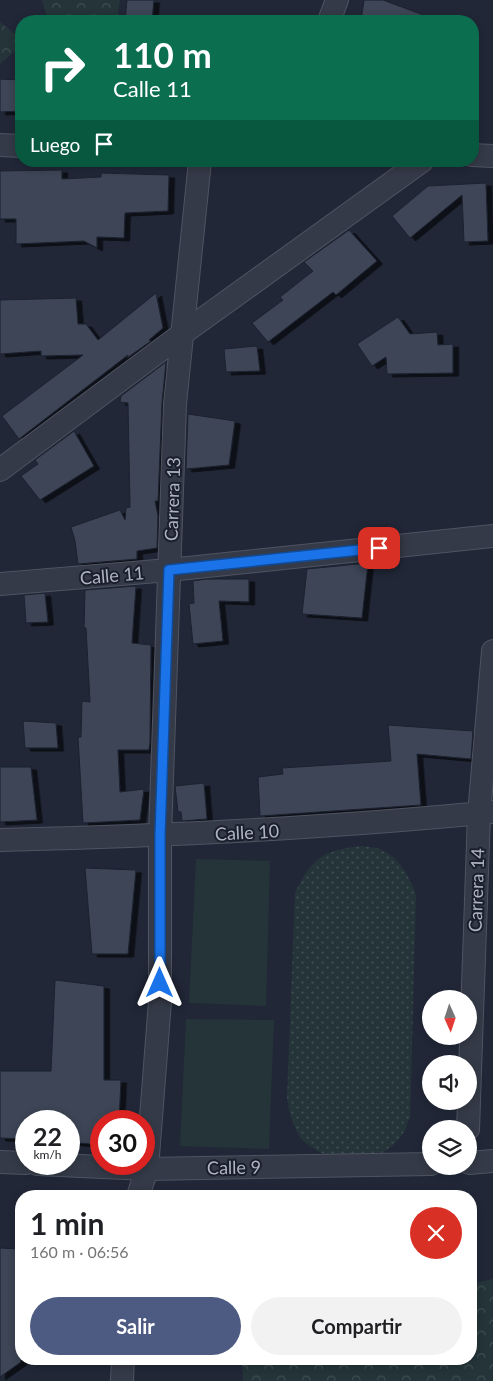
<!DOCTYPE html>
<html lang="es">
<head>
<meta charset="utf-8">
<style>
	:root { --surface:#fff; --page:#f2f2f2; --text:#202124; --muted:#757577; --accent:#4d5a81 }
	body { margin:0; font-family:Lato,sans-serif; background:var(--page); color:var(--text); height:100vh; display:flex; flex-direction:column; font-size:19px; white-space:nowrap }
	* { box-sizing:border-box; margin:0 }
	p { font-size:16px; color:var(--muted) }
	.icon { flex:none; width:28px; height:28px; fill:none; stroke:currentColor; stroke-width:2; stroke-linecap:round; stroke-linejoin:round }
	.map { position:relative; flex:1; overflow:hidden }
	.details { position:absolute; left:15px; top:1190px; width:462px; height:175px; display:flex; flex-direction:column; background:var(--surface); border-radius:20px; box-shadow:0 2px 8px #0003 }
	.details>* { flex:none }
	.top-card { position:absolute; left:15px; top:15px; width:464px; height:152px; border-radius:20px; box-shadow:0 2px 8px #0003; background:#0b6e4f; color:#fff; overflow:hidden }
	.needle { width:32px; rotate:177deg }
	.controls { position:absolute; left:422px; top:990px; display:grid; gap:10px }
	.controls a { display:grid; place-items:center; width:55px; height:55px; border-radius:50%; background:var(--surface); box-shadow:0 2px 8px #0003; font-size:25px }
	.speed { position:absolute; left:15px; top:1110px; display:flex; gap:10px; font-size:25px; font-weight:700; text-align:center }
	.speed>* { display:grid; place-content:center; width:65px; height:65px; border-radius:50%; background:var(--surface); box-shadow:0 2px 8px #0003; line-height:1 }
	.speed small { font-size:12px; font-weight:400 }
	.speed .limit { border:8px solid #d22; background:#fff; color:#111 }
	.pin { position:absolute; display:grid; place-items:center; width:42px; height:42px; color:#fff; margin:-21px; border-radius:10px; box-shadow:0 2px 8px #0006 }
	.me { position:absolute; width:55px; margin:-28px; rotate:0deg; stroke-linejoin:round; filter:drop-shadow(0 0 4px #0008) }
	.turn { display:flex; align-items:center; gap:18px; height:105px; padding:0 15px; font-size:22px }
	.turn .icon { width:65px; height:65px; stroke-width:2.5 }
	.turn b { display:block; font-size:35px; line-height:42px }
	.then { display:flex; align-items:center; height:48px; padding:0 15px; background:#0003; gap:10px; font-size:19px }
	.round { display:grid; place-items:center; flex:none; width:52px; height:52px; border-radius:26px; background:var(--page) }
	.summary { display:flex; align-items:center; justify-content:space-between; height:85px; padding:0 15px }
	h1 { font-size:30px; font-weight:700; line-height:38px }
	.primary-button { display:flex; gap:10px; margin-top:auto; padding:10px 15px }
	.primary-button a { flex:1; height:58px; border-radius:30px; background:var(--accent); color:#fff; font-size:20px; font-weight:700; line-height:58px; text-align:center }
	.primary-button a+a { background:var(--page); color:var(--text) }
	.map>svg:first-child { display:block }
</style>
</head>
<body>
<div class="map">
<svg width="493" height="1381" viewBox="0 0 493 1381">
	<defs>
		<pattern id="green-dots" width="8" height="8" patternUnits="userSpaceOnUse" patternTransform="scale(1.25)"><rect width="8" height="8" fill="#243439"/><path d="M2 2h.1M6 6h.1" fill="none" stroke="#414f54" stroke-width="1.8" stroke-linecap="round"/></pattern>
		<pattern id="forest-crowns" width="20" height="18" patternUnits="userSpaceOnUse" patternTransform="scale(1.25)"><rect width="20" height="18" fill="#243439"/><path d="M2 6a3 3 0 1 1 6 0M12 15a3 3 0 1 1 6 0" fill="none" stroke="#414f54"/></pattern>
		<filter id="shadow"><feDropShadow dx="5.5" dy="3" stdDeviation="0" flood-color="#0009"/></filter>
	</defs>
	<rect width="100%" height="100%" fill="#212737"/>
	<path fill="url(#green-dots)" d="M360,846C366,847 375,847 380,849C399,857 410,877 416,895L410,1118C407,1123 406,1130 402,1135C385,1160 353,1165 326,1155C319,1152 306,1145 301,1138C293,1127 289,1111 287,1098L295,893C312,858 322,851 360,846Z"/>
	<path fill="url(#forest-crowns)" d="M42,0H120L117,21H48Z
		M0,22L21,39V46L0,64Z
		M493,1279V1381H243L242,1359H471V1284Z"/>
	<path fill="#243439" d="M196,859L270,861L266,1006L189,1003Z
		M186,1019L274,1020L269,1149L180,1146Z"/>
	<path fill="#3d4557" stroke="#1c212e" filter="url(#shadow)" d="M127,0H154L152,21H125Z
		M364,0H383L434,19V21H361Z
		M0,79L21,80V111L0,112Z
		M62,170V179L101,177V173L169,175L168,211L125,213L124,238L97,237V248L84,241L16,244V219H0V171Z
		M486,183L488,241L464,242L462,195L410,238L392,216L428,186Z
		M349,230L377,261L336,295L333,292L268,342L252,323L283,300L280,297L313,271L304,262Z
		M156,293L163,328L149,340L151,341L127,358L128,355L19,439L2,416L83,355L41,356V351L0,354V300L76,298L78,324H86L98,340Z
		M398,317L410,334L437,332L438,345L453,344V373L387,374L386,357L372,366L357,344Z
		M257,346L260,371L226,372L224,349Z
		M166,362L162,403L158,501H155L158,516L157,548L137,551V559L78,564L75,541L71,527L120,510L125,520L126,508L130,507L128,403L120,402L121,396Z
		M188,414L235,421L229,465L186,469Z
		M74,431L94,466L40,500L21,476L38,464L35,460Z
		M368,563L362,618L302,614L307,569Z
		M206,579H249V602L219,601L223,641L193,644L189,604L194,603L193,581Z
		M136,586L132,643L151,645L150,742L149,750H118L120,792L144,789L140,820L83,823L78,737H81L82,701L90,702L86,628H84L85,590Z
		M45,593L48,622L26,623L24,595Z
		M23,721L56,723L58,748H25Z
		M388,725L473,731L471,759L417,754L421,805L260,816L258,777L283,774L282,768L391,761Z
		M0,767H31L37,820L0,822Z
		M204,783L207,819L182,821L181,812H178L175,786Z
		M85,868L136,870L128,954H92Z
		M55,980L104,986V1080H121L119,1121H101V1145L69,1142V1121H26V1139L0,1138V1071H51Z
		M0,1248L21,1249V1362L0,1377Z"/>
	<g fill="none" stroke-linecap="round" stroke-linejoin="round">
		<g stroke="#4f5462" stroke-width="24">
			<path id="minor" d="M329,21L337,0
				M0,145L21,146
				M472,155L493,156
				M0,470L182,334L422,161
				M0,584L169,570L493,536
				M0,840C165,836 329,828 493,812
				M469,1100L479,814L493,651
				M468,1129L469,1101
				M0,1162L26,1163
				M469,1163L493,1161
				M37,1164L147,1169L431,1164
				M138,1196L147,1169L160,1001V836L175,404L200,161
				M122,1381L123,1359"/>
		</g>
		<use href="#minor" stroke="#343a47" stroke-width="22"/>
	</g>
	<g fill="none" stroke-linecap="round" stroke-linejoin="round">
		<g stroke="#114b97" stroke-width="12">
			<path id="route" d="M160,983V836L169,570L379,548"/>
		</g>
		<use href="#route" stroke="#1a73e8" stroke-width="9"/>
	</g>
	<g text-anchor="middle" dominant-baseline="central" stroke-width="4" stroke-linejoin="round" paint-order="stroke">
		<g font-size="18" fill="#afb4c4" stroke="#1a1f2c">
			<text transform="translate(172 499) rotate(-88)">Carrera 13</text>
			<text transform="translate(112 575) rotate(-5)">Calle 11</text>
			<text transform="translate(247 832) rotate(-3)">Calle 10</text>
			<text transform="translate(476 890) rotate(-88)">Carrera 14</text>
			<text transform="translate(234 1167) rotate(-1)">Calle 9</text>
		</g>
	</g>
</svg>
<div class="controls">
<a><svg class="needle" viewBox="-14 -14 28 28"><path d="M0-13l5 13h-10z" fill="#e53935"/><path d="M0 13l5-13h-10z" fill="#757577"/></svg></a>
<a><svg class="icon" aria-label="sound" viewBox="0 0 24 24"><path d="M4 9h4l5-4v14l-5-4H4zM17 9q2 3 0 6"/></svg></a>
<a><svg class="icon" aria-label="layers" viewBox="0 0 24 24"><path d="M12 4l9 5-9 5-9-5zM3 14l9 5 9-5"/></svg></a>
</div>
<div class="speed"><div>22<small>km/h</small></div><div class="limit">30</div></div>
<div class="pin" style="left:379px;top:548px;background:#d93025"><svg class="icon" aria-label="arrive" viewBox="0 0 24 24"><path d="M6 21V4h12l-3 4 3 4H6"/></svg></div>
<svg class="me" style="left:160px;top:983px" viewBox="-20 -20 40 40"><path d="M0-17L14 15 0 8-14 15z" fill="#1a73e8" stroke="#fff" stroke-width="4"/></svg>
<div class="top-card">
<div class="turn"><svg class="icon" aria-label="right" viewBox="0 0 24 24"><path d="M7 20v-9h11M14 6l5 5-5 5"/></svg><div><b>110 m</b>Calle 11</div></div>
<div class="then">Luego<svg class="icon" aria-label="arrive" viewBox="0 0 24 24"><path d="M6 21V4h12l-3 4 3 4H6"/></svg></div>
</div>
<section class="details">
<div class="summary"><div><h1>1 min</h1><p>160 m · 06:56</p></div><a class="round" style="background:#d93025;color:#fff"><svg class="icon" aria-label="close" viewBox="0 0 24 24"><path d="M6 6l12 12M18 6L6 18"/></svg></a></div>
<div class="primary-button"><a>Salir</a><a>Compartir</a></div>
</section>
</div>
</body>
</html>
